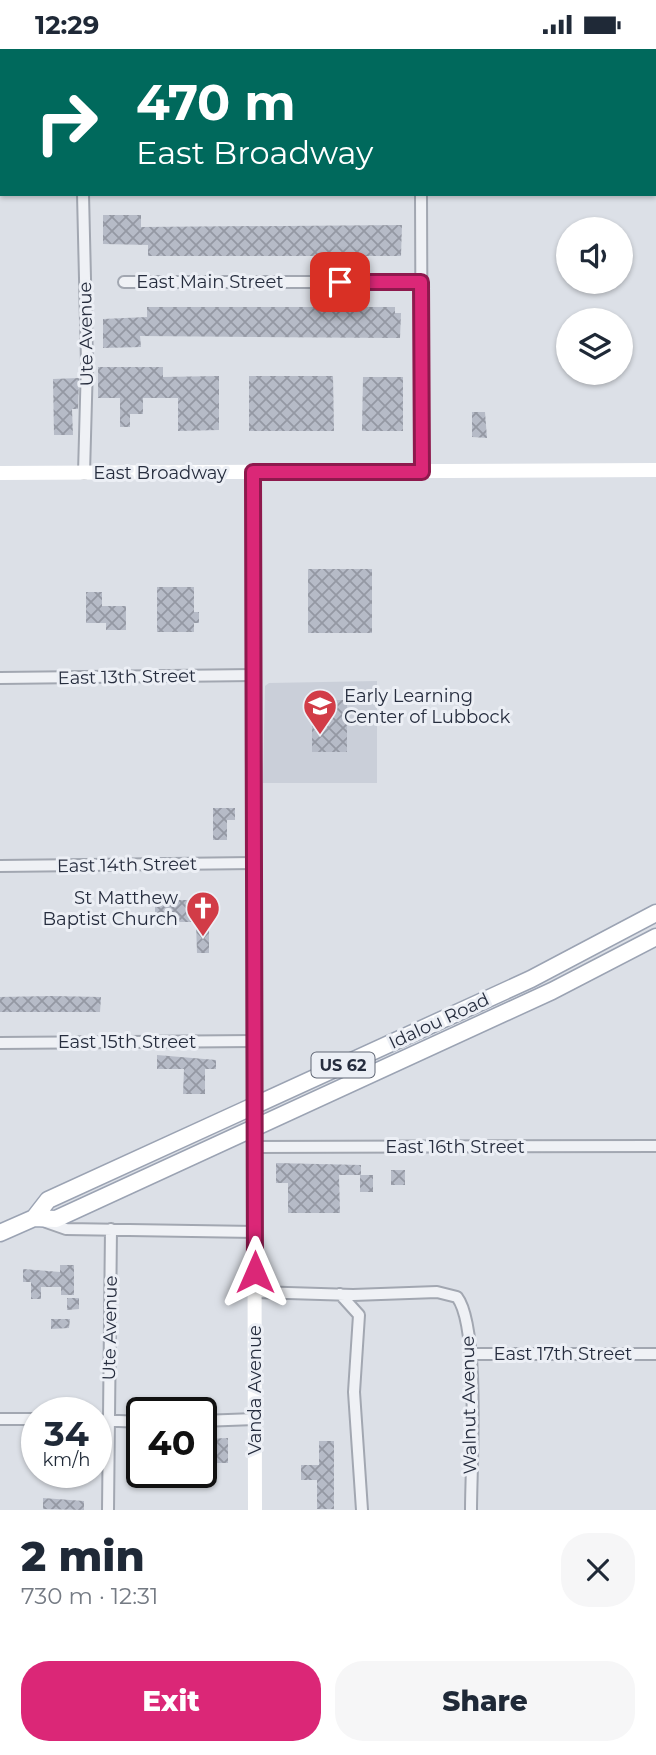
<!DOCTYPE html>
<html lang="en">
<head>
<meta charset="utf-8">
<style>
	:root { --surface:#fff; --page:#f6f6f7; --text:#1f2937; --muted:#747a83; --accent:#db2777 }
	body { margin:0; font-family:Montserrat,sans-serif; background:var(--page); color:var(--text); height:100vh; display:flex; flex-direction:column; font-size:26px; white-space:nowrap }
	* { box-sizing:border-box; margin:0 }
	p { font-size:23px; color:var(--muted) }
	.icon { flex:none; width:38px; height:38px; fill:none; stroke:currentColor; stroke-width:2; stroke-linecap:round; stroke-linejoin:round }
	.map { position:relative; height:1461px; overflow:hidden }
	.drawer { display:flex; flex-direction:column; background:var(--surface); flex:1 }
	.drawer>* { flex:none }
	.guide { position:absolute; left:0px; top:0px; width:656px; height:147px; box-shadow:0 2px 5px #0004; background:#00695c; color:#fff; overflow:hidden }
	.buttons { position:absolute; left:556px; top:168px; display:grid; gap:14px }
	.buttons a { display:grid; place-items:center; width:77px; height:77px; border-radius:50%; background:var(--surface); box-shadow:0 2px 5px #0004; font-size:35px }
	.speed { position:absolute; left:21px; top:1348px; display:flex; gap:14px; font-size:35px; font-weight:700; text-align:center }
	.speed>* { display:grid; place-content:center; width:91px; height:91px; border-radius:50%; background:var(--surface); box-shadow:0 2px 5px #0004; line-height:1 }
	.speed small { font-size:18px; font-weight:400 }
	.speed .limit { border:4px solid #111; border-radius:10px; background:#fff; color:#111 }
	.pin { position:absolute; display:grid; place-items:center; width:60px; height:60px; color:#fff; margin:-30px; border-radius:14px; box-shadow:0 4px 10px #0006 }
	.me { position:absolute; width:77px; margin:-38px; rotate:0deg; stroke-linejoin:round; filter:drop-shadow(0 0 5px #0008) }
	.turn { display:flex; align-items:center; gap:24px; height:147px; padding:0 21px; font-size:32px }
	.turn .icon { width:91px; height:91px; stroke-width:2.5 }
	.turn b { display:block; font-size:49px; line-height:60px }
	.round { display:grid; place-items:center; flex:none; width:74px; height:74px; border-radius:28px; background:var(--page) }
	.head { display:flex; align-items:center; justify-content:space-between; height:119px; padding:0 21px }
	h1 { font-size:42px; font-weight:800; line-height:52px }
	.action { display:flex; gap:14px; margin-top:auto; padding:14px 21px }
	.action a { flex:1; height:80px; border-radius:28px; background:var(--accent); color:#fff; font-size:28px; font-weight:800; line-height:80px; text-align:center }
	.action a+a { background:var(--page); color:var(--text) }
	.status { display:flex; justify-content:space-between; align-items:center; height:49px; padding:0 35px; background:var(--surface); direction:ltr }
	.status svg { height:19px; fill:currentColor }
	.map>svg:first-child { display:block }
</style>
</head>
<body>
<div class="status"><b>12:29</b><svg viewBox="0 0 49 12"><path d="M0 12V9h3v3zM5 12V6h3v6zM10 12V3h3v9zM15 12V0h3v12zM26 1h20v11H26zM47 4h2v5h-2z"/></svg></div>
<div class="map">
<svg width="656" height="1461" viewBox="0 0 656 1461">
	<defs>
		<pattern id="building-cross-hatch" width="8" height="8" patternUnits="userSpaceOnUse" patternTransform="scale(1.75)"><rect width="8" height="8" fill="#b6bbc7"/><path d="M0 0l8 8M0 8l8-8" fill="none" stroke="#9498a3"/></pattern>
	</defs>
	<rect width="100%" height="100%" fill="#dce0e7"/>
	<path fill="#cacfd9" d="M377,632V734H263L265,637L269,634Z"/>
	<path fill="url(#building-cross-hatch)" d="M103,166H141V178L402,176L401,207H148V196L103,195Z
		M147,258H395V264H401L400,289L140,287L141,298L103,299V270L147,268Z
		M98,318H163V328L219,327V381L178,382V349H143V365H130V378H120V349H98Z
		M249,327H333L334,382H249Z
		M363,328H403V382H362Z
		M79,329L78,360H72L73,386H54L53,330Z
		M472,363H485L487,389L472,388Z
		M308,520H372V584H308Z
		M157,538H194V563H199V574H194V583H157Z
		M86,543H102V557H126V581H106V574H86Z
		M312,651H347V703H312Z
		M213,759H235V771H227V791H213Z
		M155,851H209V904H197L196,873H155Z
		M52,947L101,948L100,963H0V948Z
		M157,1006L216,1011V1020H205V1045H183L184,1020H157Z
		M276,1114L361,1116V1126H339L340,1164H288V1134H276Z
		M391,1121H405V1136H391Z
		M360,1126H373V1143H360Z
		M60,1216H74V1246H61V1238H41V1250H31V1233H23V1220L60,1223Z
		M67,1249H79V1260L67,1261Z
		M51,1270H70L69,1279L51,1280Z
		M129,1388H142V1401H129Z
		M228,1389V1414H203L202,1390Z
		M319,1392H334V1460H317V1431H301V1416H319Z
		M43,1449L84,1452V1461L43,1460Z"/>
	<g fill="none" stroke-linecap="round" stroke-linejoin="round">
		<g stroke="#a2a7b1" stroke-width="14">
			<path id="street" d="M81,0V2
				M252,0V2
				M421,0V2
				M654,80H656
				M0,81H2
				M83,145L87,314L84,424
				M421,145L422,423
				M124,233H421
				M0,629L254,626
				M0,817L254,814
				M0,994L254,992
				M255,1098L656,1097
				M46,1173L66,1180L255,1183
				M255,1243L353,1246L437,1243L457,1248C480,1278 471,1418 471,1461
				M340,1245L359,1266L354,1343L362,1461
				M470,1305H656
				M0,1370H37
				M96,1371L142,1373
				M201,1372L255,1370
				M108,1461L111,1180"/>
		</g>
		<g stroke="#9ba3b3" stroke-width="19">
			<path id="primary" d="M34,1169L48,1151L531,930L656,864
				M0,1184L34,1169L56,1170L552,942L656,888"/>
		</g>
		<use href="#street" stroke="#eff1f5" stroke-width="10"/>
		<path stroke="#fff" stroke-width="14" d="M253,423L255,1461
			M0,424L656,421"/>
		<use href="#primary" stroke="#fff" stroke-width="16"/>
	</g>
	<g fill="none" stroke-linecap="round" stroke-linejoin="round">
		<g stroke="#8e194d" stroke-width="18">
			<path id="route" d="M255,1223L253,423H422L421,233H340"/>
		</g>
		<use href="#route" stroke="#db2777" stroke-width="12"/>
	</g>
	<defs>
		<g id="school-pin" transform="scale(1.75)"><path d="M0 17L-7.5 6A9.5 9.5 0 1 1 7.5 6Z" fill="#d23c47" stroke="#eceff5"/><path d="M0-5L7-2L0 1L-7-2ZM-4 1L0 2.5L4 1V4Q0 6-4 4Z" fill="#fff"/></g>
		<g id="church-pin" transform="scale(1.75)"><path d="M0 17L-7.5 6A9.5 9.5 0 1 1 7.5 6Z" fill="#d23c47" stroke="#eceff5"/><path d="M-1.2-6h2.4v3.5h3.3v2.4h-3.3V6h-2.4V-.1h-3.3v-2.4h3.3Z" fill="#fff"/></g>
	</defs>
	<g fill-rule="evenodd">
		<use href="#school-pin" x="320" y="657"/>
		<use href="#church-pin" x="203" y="859"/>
	</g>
	<g text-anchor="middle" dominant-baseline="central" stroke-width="6" stroke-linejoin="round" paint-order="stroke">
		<rect fill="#eceff5" stroke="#616775" stroke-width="2" x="311.5" y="1003.5" width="63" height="25" rx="5"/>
		<g font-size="16" font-weight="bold" fill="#262d3e">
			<text x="343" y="1016">US 62</text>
		</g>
		<g font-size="18" fill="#262d3e" stroke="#eceff5">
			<text x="210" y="233">East Main Street</text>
			<text transform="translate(86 285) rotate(-91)">Ute Avenue</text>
			<text x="160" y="424">East Broadway</text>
			<text transform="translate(127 628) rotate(-1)">East 13th Street</text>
			<text transform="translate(127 816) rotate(-1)">East 14th Street</text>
			<text transform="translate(439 972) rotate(-25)">Idalou Road</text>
			<text x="127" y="993">East 15th Street</text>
			<text x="455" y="1098">East 16th Street</text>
			<text transform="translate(110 1279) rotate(-89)">Ute Avenue</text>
			<text x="563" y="1305">East 17th Street</text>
			<text transform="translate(255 1341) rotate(-90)">Vanda Avenue</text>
			<text transform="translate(469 1356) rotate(-91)">Walnut Avenue</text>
		</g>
		<g font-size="18" fill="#262d3e" stroke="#eceff5" text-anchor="start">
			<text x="344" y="647">Early Learning<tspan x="344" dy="21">Center of Lubbock</tspan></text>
			<text x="178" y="849" text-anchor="end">St Matthew<tspan x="178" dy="21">Baptist Church</tspan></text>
		</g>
	</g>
</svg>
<div class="buttons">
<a><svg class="icon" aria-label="sound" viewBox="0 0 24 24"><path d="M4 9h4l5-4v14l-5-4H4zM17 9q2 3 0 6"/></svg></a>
<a><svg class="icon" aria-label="layers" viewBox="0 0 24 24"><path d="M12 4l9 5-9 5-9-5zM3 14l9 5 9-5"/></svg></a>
</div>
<div class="speed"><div>34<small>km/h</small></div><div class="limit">40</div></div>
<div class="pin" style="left:340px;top:233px;background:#d93025"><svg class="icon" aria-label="arrive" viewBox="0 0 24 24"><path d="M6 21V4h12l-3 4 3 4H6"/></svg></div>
<svg class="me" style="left:255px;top:1223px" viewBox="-20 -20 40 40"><path d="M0-17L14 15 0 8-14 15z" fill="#db2777" stroke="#fff" stroke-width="4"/></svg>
<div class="guide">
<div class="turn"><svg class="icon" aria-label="right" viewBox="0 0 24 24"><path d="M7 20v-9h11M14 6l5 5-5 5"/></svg><div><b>470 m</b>East Broadway</div></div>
</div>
</div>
<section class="drawer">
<div class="head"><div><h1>2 min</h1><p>730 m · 12:31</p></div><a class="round"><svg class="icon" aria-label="close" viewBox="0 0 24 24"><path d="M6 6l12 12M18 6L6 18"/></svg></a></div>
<div class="action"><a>Exit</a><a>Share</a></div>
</section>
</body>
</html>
